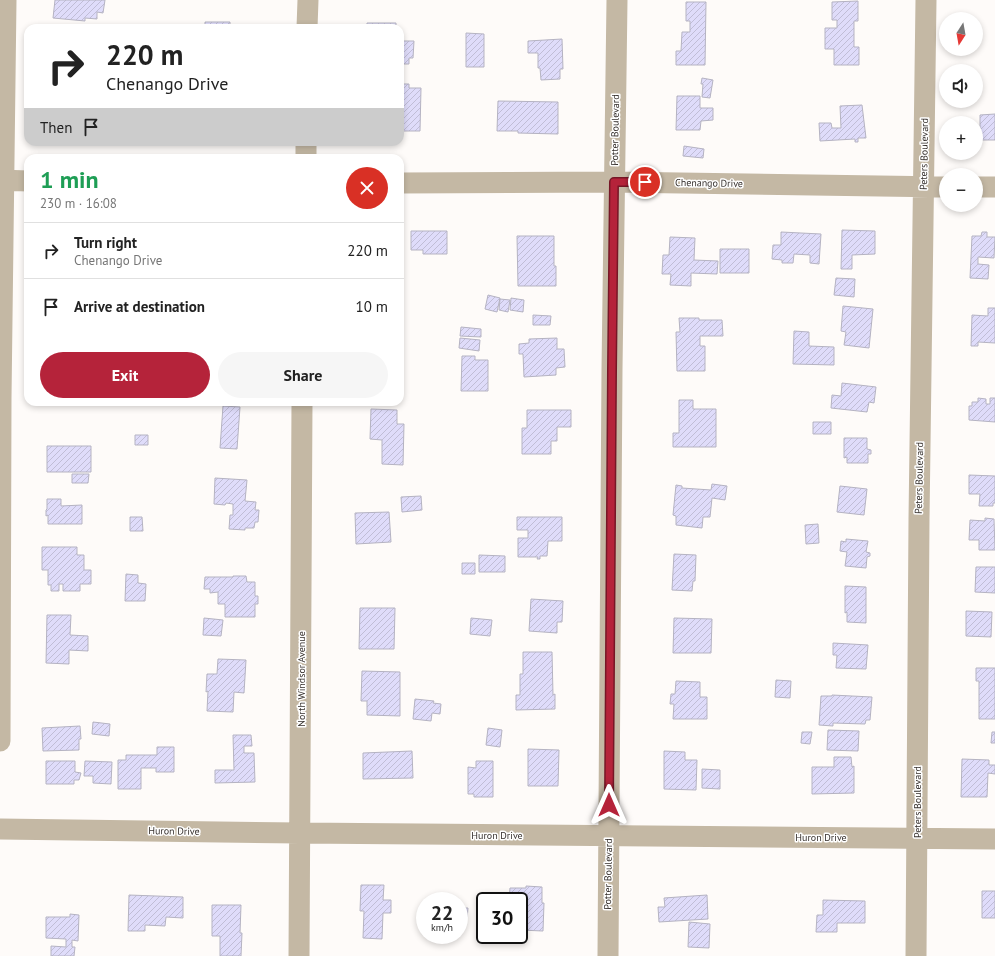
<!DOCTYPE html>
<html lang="en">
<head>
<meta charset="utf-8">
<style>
	:root { --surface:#fff; --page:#f6f6f6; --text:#222; --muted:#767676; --line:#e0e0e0; --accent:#b5233a }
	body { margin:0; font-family:"PT Sans",sans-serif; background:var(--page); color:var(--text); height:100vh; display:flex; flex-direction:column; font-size:15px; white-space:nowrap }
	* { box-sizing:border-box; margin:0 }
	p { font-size:13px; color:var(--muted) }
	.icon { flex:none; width:22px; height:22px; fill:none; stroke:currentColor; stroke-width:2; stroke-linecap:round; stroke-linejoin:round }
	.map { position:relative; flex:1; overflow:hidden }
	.drawer { position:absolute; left:24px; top:154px; width:380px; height:252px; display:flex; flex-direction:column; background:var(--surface); border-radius:12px; box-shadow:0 2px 6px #0003 }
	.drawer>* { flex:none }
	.top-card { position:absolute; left:24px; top:24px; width:380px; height:122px; border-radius:12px; box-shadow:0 2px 6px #0003; background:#fff; color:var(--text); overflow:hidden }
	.needle { width:26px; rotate:191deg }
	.buttons { position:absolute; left:939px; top:12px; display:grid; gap:8px }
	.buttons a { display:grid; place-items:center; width:44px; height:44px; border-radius:50%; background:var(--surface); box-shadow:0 2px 6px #0003; font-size:20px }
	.speed { position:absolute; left:416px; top:892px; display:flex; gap:8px; font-size:20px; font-weight:700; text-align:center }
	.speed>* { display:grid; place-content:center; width:52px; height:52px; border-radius:50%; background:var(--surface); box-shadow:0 2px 6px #0003; line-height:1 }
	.speed small { font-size:10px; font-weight:400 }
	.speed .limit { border:2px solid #111; border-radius:6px; background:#fff; color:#111 }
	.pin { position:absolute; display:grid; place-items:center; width:34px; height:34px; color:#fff; margin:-17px; border:2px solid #fff; border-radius:50%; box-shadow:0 1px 4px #0007 }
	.me { position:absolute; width:44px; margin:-22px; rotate:0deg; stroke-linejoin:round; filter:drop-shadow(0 0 3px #0008) }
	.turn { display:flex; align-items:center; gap:14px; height:84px; padding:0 16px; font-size:18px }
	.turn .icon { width:52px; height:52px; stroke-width:2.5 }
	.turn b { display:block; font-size:28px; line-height:34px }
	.then { display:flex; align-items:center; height:38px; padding:0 16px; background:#0003; gap:8px; font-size:15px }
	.round { display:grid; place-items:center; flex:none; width:42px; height:42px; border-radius:21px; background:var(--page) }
	.headline { display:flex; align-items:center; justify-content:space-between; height:68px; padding:0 16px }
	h1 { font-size:24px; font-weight:700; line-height:30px; color:#1e9e55 }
	.cta { display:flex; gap:8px; margin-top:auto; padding:8px 16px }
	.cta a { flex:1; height:46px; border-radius:24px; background:var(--accent); color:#fff; font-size:16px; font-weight:700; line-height:46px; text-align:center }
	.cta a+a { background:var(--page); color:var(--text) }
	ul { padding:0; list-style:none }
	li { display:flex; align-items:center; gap:12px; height:56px; padding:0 16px; border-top:1px solid var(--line) }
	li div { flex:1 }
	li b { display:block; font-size:15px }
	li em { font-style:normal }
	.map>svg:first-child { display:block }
</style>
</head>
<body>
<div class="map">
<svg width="995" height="956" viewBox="0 0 995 956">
	<defs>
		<pattern id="building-hatch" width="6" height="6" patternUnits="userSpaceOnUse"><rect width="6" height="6" fill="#dfdcfa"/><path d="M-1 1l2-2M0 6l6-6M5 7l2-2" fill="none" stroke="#c0bdd6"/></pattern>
	</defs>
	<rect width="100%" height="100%" fill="#fefbf9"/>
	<path fill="url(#building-hatch)" stroke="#b5b3c2" d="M55,0H105L103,13L97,12V19L85,18V21L53,18Z
		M858,1V21H854V47H859V65H834V49H825V28H837V20H832V2Z
		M686,2H706L705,65H676V51H681L682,32H690V21H686Z
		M205,22H230V28H205Z
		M367,23H396V28H367Z
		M466,33L484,34V67H466Z
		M562,39L563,69H560V79L541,80L540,68H538V53H528V41Z
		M400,41H414L413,58H409V64H400Z
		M702,78L713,80L710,98L702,97L703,84H701Z
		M400,84H409V88H421L420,131H400Z
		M677,96H700V108H713V120L701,121L700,130H676Z
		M498,101L558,102V134L518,133V131H497Z
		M862,105L866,138H858V142H855V139L820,141L819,123H831L832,128H841L840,106Z
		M995,114V140H980V115Z
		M684,146L704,149L703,158L683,156Z
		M842,230L875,231V254L852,255V269H841Z
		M411,231H447V254H423V250H411Z
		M781,232L821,234L819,264L810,263V255L794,254L793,263H782V260L772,259L773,245H781Z
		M982,232H987V237H995L994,258L978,257V264L989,265L988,279L970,278L972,236H981Z
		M517,236H554V266H556V286H518Z
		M670,237L695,238L694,260L718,261L717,274L691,273V286L670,285L671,274H662L663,255H669Z
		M720,249H749V273H720Z
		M836,278L855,279L854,297L834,295Z
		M488,295L500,298L497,312L485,309Z
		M511,298L524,300L523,312L510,310Z
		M500,299L510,300L508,312L499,310Z
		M843,306L873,309L869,348L844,345L846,332L841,331Z
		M988,308H995V343L978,342V346H971L972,315L988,316Z
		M533,315L551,316L550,325H533Z
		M679,318H699V320H722L723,336H700V346H705V371H677L676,332H680Z
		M461,327L481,329V337L460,336Z
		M794,331L809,332V346L834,347V365L793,364Z
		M460,338L480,340L479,351L459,348Z
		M557,338V349H564L565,367L556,368V375L524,377L523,354H519V344L529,343V339Z
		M462,356H475V360H488V391H461Z
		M842,383L876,387L874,403L869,402L867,412L831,408L832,395L841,396Z
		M978,398L986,399V404H990V398H995V422L969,420V406H972V402H978Z
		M679,400H693V409H716V447H673V433H679Z
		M46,402H71V405Z
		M223,406L240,407L237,449L220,448Z
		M371,409L397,410V424H404L403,465L382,464V440L370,439Z
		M527,410H571V427H557V441H551V454H522V428H527Z
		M813,422H831V434H813Z
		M135,435H148V445H135Z
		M844,438H867V449L871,450V454H868V463H847V457L844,458Z
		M47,446H91V472H47Z
		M72,474H89L88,483H72Z
		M969,475L995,476V503H993V506H979L980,494H969Z
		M215,478L247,480L245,501L256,502L255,510H259L258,522H255L254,528H245V530L229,529L230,515H233V504L226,503L225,505L214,504Z
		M712,484L727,486L725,500L712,498L710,517H703L702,528L676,525V516L673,515L676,485L682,486V488L711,490Z
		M840,486L867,489L864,515L837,512Z
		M421,496L422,510L402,512L401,497Z
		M47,499H61V506L82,505V524H48V515L46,516V510L47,509Z
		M389,512L391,542L356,544L355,513Z
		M130,517H142L143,531H130Z
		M517,517H562V541H548L547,556H540V559H537L538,557H518V538H528V530H517Z
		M985,518L994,519L995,550H979V540H969L970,520L985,521Z
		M818,524L819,543L806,544L805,525Z
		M846,539L868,541L866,552L870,553V556L867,557L866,568L845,566L847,552L840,551L841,541L846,542Z
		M42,547H77V555H84V570H91V584H80V591H63V584H59V591H51V585H48V570H42Z
		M674,554L696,555L695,581H693L692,591L672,590Z
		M479,555L505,556V572H479Z
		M462,563H475V574H462Z
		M976,567H995V593L975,592Z
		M126,574L138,575V583L146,584L145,601H125Z
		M233,576H246L247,582H255V596H258V604H255V617H225V604H218V592L210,593V589H204L205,577H233Z
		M845,586L866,587V623L847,622V612L845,613Z
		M531,599L563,601L562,622H557V633L529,631Z
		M360,608H395L394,649H359Z
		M966,611L992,612L991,637L966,636Z
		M47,615H71L70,635L88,636V651L69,650V664L46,663Z
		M204,618L223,620L221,636L203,635Z
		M471,618L492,620L490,636L470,634Z
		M674,618L712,619L711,653H673Z
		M833,643L868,645L866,669L836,668L837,655H833Z
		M523,652H552L553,695L555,694V709L516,710V695H520V674H523Z
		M218,659L246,660L244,693L234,692L233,712L207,711L208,691L206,692L207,674H217Z
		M976,668H995V719H979V681H976Z
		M362,671L400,672V716L367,715V701H361Z
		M776,680L791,681L790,698L775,697Z
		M676,681L700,682V697H707V719H673L674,704H670L671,694H675Z
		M832,695L872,697L870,720H866L865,724L833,723V726L819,725L821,696H832Z
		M415,699L434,701L433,703L441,704L440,714L432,713L431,721L413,719Z
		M93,722L110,724L109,736L92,734Z
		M80,726L81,739H79V750L43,751L42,728Z
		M488,728L502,730L500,747L486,745Z
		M828,730L859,731L858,751L827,750Z
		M802,732H812L810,744L801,743Z
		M992,732H995V743H991Z
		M233,735H251L252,746H244V753H254L255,782L215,783V770H234Z
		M157,747H174V772H156V768H141V789H118V760H126V755H157Z
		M528,749L559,750L558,786H528Z
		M412,751L413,778L363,779V753Z
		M664,751L685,752V760H697L696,790L664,789Z
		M834,757H851L852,767L854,766V793L812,794V767H834Z
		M962,759L989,760V765H995V774L988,773L987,797H961Z
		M46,761H75V772L81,773L79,780H74V784H46Z
		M85,761L112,762L111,784L93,783V776H84Z
		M476,761H493V797H474V794H468V767L476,768Z
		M702,769L720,770V789L702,788Z
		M361,885H384L383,900H391V913H383L382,939L363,938L364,911H360Z
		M526,886L542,887V903H544L543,931L520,930L521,904H519V901H509L510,888H526Z
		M982,891H995V918H982Z
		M129,895L183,897V918L166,917L165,926L145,925V931H128Z
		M707,895L708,919L659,922L658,907H665L664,898Z
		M823,900L865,901V923H837V932H816L817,915H823Z
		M212,905H241L240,933H242L241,956H220V936H212Z
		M459,908H468L467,919H459Z
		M70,914L79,915L78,941L72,940V947H75L74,956H51V946L66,947V939L46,938V917H70Z
		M689,922L710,924L709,948L688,947Z"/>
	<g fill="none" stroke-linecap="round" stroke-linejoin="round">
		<path stroke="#c4b8a4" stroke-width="21" d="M307,28L308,0
			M306,158V142
			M0,180L28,181
			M400,183L614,182L946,187
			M976,187H995
			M0,741L1,398L6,0
			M0,829L300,833L995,839
			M299,956L302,402
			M608,956L612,370L617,0
			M916,956L919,519L926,0"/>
	</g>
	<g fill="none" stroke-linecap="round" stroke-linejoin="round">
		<g stroke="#761726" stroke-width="10">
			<path id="route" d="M609,805L612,370L614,182H645"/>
		</g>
		<use href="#route" stroke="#b5233a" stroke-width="7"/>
	</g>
	<g text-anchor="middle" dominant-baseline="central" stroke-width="3" stroke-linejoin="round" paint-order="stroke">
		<g font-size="10" fill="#352f2c" stroke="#fff">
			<text transform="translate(615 130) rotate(-89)">Potter Boulevard</text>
			<text transform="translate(924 154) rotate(-89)">Peters Boulevard</text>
			<text transform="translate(709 183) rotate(1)">Chenango Drive</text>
			<text transform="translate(919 478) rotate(-89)">Peters Boulevard</text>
			<text transform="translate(301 679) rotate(-90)">North Windsor Avenue</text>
			<text transform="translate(917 802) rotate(-90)">Peters Boulevard</text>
			<text transform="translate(174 831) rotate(1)">Huron Drive</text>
			<text x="497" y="835">Huron Drive</text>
			<text x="821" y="837">Huron Drive</text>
			<text transform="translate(608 874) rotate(-89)">Potter Boulevard</text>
		</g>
	</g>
</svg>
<div class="buttons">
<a><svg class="needle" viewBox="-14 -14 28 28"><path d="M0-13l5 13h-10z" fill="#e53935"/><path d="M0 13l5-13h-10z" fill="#767676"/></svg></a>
<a><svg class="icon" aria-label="sound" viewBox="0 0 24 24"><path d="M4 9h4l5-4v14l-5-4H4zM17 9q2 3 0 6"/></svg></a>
<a>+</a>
<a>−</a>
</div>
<div class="speed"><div>22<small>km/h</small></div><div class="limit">30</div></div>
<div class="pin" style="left:645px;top:182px;background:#d93025"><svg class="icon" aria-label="arrive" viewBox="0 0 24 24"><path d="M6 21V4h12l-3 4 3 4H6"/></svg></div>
<svg class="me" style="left:609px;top:805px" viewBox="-20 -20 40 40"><path d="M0-17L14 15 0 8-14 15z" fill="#b5233a" stroke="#fff" stroke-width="4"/></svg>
<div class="top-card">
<div class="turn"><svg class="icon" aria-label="right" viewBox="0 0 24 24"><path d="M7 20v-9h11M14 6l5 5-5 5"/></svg><div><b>220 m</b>Chenango Drive</div></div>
<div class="then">Then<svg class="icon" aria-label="arrive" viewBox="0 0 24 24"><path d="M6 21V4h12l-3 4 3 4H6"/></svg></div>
</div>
<section class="drawer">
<div class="headline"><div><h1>1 min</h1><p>230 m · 16:08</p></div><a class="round" style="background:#d93025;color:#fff"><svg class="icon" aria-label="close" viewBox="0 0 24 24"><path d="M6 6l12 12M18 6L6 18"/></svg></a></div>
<ul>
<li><svg class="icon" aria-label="right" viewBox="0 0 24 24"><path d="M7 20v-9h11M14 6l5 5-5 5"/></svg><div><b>Turn right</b><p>Chenango Drive</p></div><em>220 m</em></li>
<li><svg class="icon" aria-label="arrive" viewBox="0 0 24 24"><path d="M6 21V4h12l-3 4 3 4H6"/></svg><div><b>Arrive at destination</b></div><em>10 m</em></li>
</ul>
<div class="cta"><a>Exit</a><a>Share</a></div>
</section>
</div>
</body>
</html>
